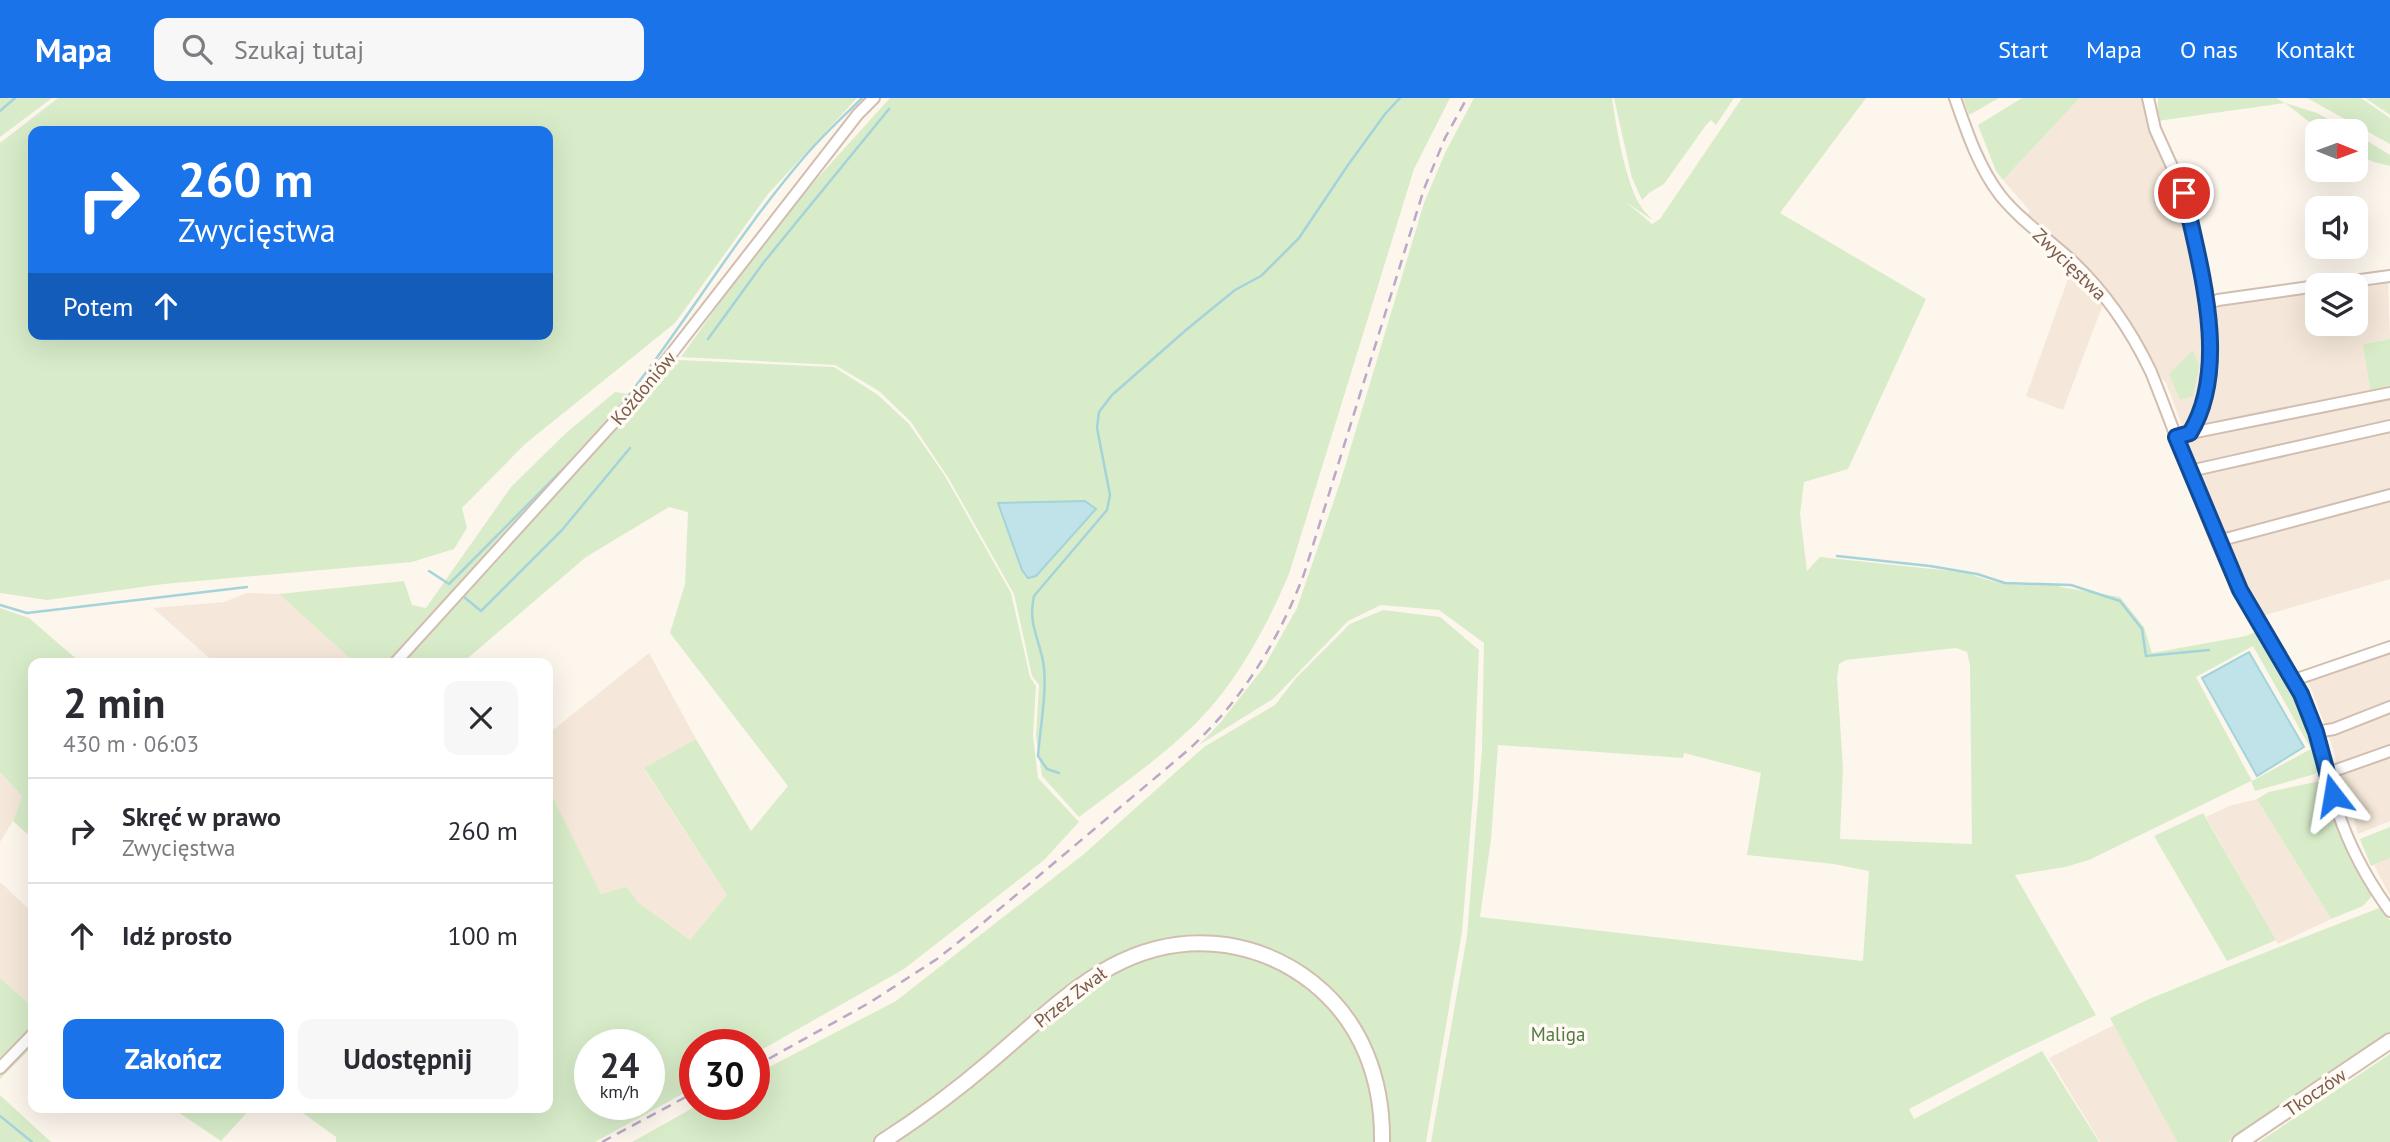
<!DOCTYPE html>
<html lang="pl">
<head>
<meta charset="utf-8">
<style>
	:root { --surface:#fff; --page:#f7f7f7; --text:#2b2b33; --muted:#7c7c81; --line:#e1e1e2; --accent:#1a73e8 }
	body { margin:0; font-family:"PT Sans",sans-serif; background:var(--page); color:var(--text); height:100vh; display:flex; flex-direction:column; font-size:26px; white-space:nowrap }
	* { box-sizing:border-box; margin:0 }
	p { font-size:23px; color:var(--muted) }
	.icon { flex:none; width:38px; height:38px; fill:none; stroke:currentColor; stroke-width:2; stroke-linecap:round; stroke-linejoin:round }
	.map { position:relative; flex:1; overflow:hidden }
	.drawer { position:absolute; left:28px; top:560px; width:525px; height:455px; display:flex; flex-direction:column; background:var(--surface); border-radius:14px; box-shadow:0 7px 28px #0002 }
	.drawer>* { flex:none }
	.banner { position:absolute; left:28px; top:28px; width:525px; height:214px; border-radius:14px; box-shadow:0 7px 28px #0002; background:#1a73e8; color:#fff; overflow:hidden }
	.needle { width:46px; rotate:91deg }
	.tools { position:absolute; left:2305px; top:21px; display:grid; gap:14px }
	.tools a { display:grid; place-items:center; width:63px; height:63px; border-radius:14px; background:var(--surface); box-shadow:0 7px 28px #0002; font-size:35px }
	.speed { position:absolute; left:574px; top:931px; display:flex; gap:14px; font-size:35px; font-weight:700; text-align:center }
	.speed>* { display:grid; place-content:center; width:91px; height:91px; border-radius:50%; background:var(--surface); box-shadow:0 7px 28px #0002; line-height:1 }
	.speed small { font-size:18px; font-weight:400 }
	.speed .limit { border:10px solid #d22; background:#fff; color:#111 }
	.pin { position:absolute; display:grid; place-items:center; width:60px; height:60px; color:#fff; margin:-30px; border:4px solid #fff; border-radius:50%; box-shadow:0 2px 7px #0007 }
	.me { position:absolute; width:77px; margin:-38px; rotate:346deg; stroke-linejoin:round; filter:drop-shadow(0 0 5px #0008) }
	.turn { display:flex; align-items:center; gap:24px; height:147px; padding:0 35px; font-size:32px }
	.turn .icon { width:91px; height:91px; stroke-width:2.5 }
	.turn b { display:block; font-size:49px; line-height:60px }
	.then { display:flex; align-items:center; height:66px; padding:0 35px; background:#0003; gap:14px; font-size:26px }
	.round { display:grid; place-items:center; flex:none; width:74px; height:74px; border-radius:14px; background:var(--page) }
	.headline { display:flex; align-items:center; justify-content:space-between; height:119px; padding:0 35px }
	h1 { font-size:42px; font-weight:700; line-height:52px }
	.cta { display:flex; gap:14px; margin-top:auto; padding:14px 35px }
	.cta a { flex:1; height:80px; border-radius:14px; background:var(--accent); color:#fff; font-size:28px; font-weight:700; line-height:80px; text-align:center }
	.cta a+a { background:var(--page); color:var(--text) }
	ul { padding:0; list-style:none }
	li { display:flex; align-items:center; gap:21px; height:105px; padding:0 35px; border-top:2px solid var(--line) }
	li div { flex:1 }
	li b { display:block; font-size:26px }
	li em { font-style:normal }
	header { display:flex; align-items:center; gap:42px; box-sizing:border-box; height:98px; padding:0 35px; background:var(--accent); color:#fff }
	header strong { font-size:33px }
	nav { display:flex; gap:38px; margin-inline-start:auto; font-size:24px }
	.search { width:490px; height:63px; background:var(--page); display:flex; align-items:center; gap:18px; box-sizing:border-box; padding:0 24px; border-radius:14px; color:var(--muted); font-size:26px }
	.map>svg:first-child { display:block }
</style>
</head>
<body>
<header>
<strong>Mapa</strong>
<div class="search"><svg class="icon" aria-label="search" viewBox="0 0 24 24"><circle cx="10" cy="10" r="6"/><path d="M15 15l6 6"/></svg>Szukaj tutaj</div>
<nav><a>Start</a><a>Mapa</a><a>O nas</a><a>Kontakt</a></nav>
</header>
<div class="map">
<svg width="2390" height="1044" viewBox="0 0 2390 1044">
	<rect width="100%" height="100%" fill="#fdf6ec"/>
	<path fill="#f5e8da" d="M2080,0H2144L2157,51L2167,69L2184,116L2203,205L2317,192V226H2356V188L2388,184L2390,241L2363,246L2390,292V481L2265,517L2249,492L2224,438L2166,285L2155,272L2141,242L2108,193L2063,312L2026,298L2069,178L2065,170L2021,127L2030,113L2003,82Z
		M247,495L279,496L355,565H215L153,510L224,504Z
		M2390,551V723L2358,736L2328,635L2308,583Z
		M649,555L696,641L644,671L727,797L690,842L640,806L626,790L601,796L548,693V636Z
		M0,674L22,698L13,723L0,744Z
		M2257,701L2331,821L2278,846L2206,719L2229,708Z
		M2390,760V798L2374,767Z
		M0,784L33,815V909L0,880Z
		M2114,927L2177,1044H2100L2049,960Z"/>
	<path fill="#d8ecc9" fill-rule="evenodd" d="M0,0H52L0,39Z
		M58,0H857L768,96L675,225L525,346L462,410L467,430L454,451L412,464L164,486L47,502L0,495V45ZM33,33H548V236H33Z
		M890,0H1450L1414,71L1289,476C1266,530 1235,588 1192,629C1158,662 1117,690 1079,719L1042,678L1036,638L1039,587L1032,578L1014,496L949,381L911,324L879,293L835,267L681,259L748,165L804,95Z
		M1474,0H1612C1616,29 1626,88 1642,110C1645,115 1649,117 1652,122L1626,104L1652,126L1660,121L1742,0H1866L1780,115L1926,201L1848,371L1804,384L1800,416L1807,473L1820,459L1969,475C1998,489 2026,487 2058,487L2061,489L2120,499L2144,529L2152,555L2246,538L2255,534L2289,584L2305,625L2319,670L2315,676L2255,693L2251,683L2089,762L2065,769L2015,777L2096,917L2008,959L1909,1011L1914,1021L2042,953L2099,1044H1431L1467,838L1482,651L1484,545L1439,512L1381,507L1348,523L1273,601L1199,647L1220,625L1264,569L1297,510L1340,385L1424,105L1446,53ZM2253,548L2311,651L2252,683L2196,579ZM1956,550L1967,554L1970,567L1972,746L1840,741L1843,670L1837,579L1839,566L1846,562ZM1498,647L1683,660L1684,655L1761,675L1747,757L1834,766L1869,773L1863,863L1480,819L1491,741Z
		M1614,0H1734L1716,27L1711,22L1706,27L1664,86L1649,95L1642,102L1632,80Z
		M1963,0H1999L1969,17Z
		M2022,0H2080L2003,82L1996,73L1978,27Z
		M2158,0H2276L2285,5L2317,15L2350,33H2321L2285,5L2157,23Z
		M2307,0H2361L2390,20V46Z
		M2366,0H2390V17L2368,2Z
		M2356,36L2390,57V68L2374,64L2356,56Z
		M2390,241V292L2371,296L2363,246Z
		M2193,252L2199,268L2193,298L2180,302L2169,276Z
		M678,262L834,269L878,297L909,326L945,378L1011,495L1030,579L1036,588L1033,638L1038,680L1079,724L1044,762L904,871L754,956V947H695V989L595,1044H336V1039L296,1010H548V690L601,796L626,789L640,806L690,842L727,797L644,670L696,641L751,733L788,688L670,535L685,486L688,414L669,409L586,459L468,560L471,565H355L279,496L404,483L412,507L426,510L511,389L566,335L615,294L647,299ZM590,947H649V1006H590Z
		M0,510L29,520L81,565H33V741L13,723L22,698L0,674Z
		M1383,512L1440,519L1479,552L1473,698L1462,834L1426,1044H632L700,1006H754V977L896,903L1084,756L1204,649L1275,607L1296,580L1350,526Z
		M2320,683L2326,692L2344,744L2372,798L2363,808L2331,821L2257,701L2269,694Z
		M2203,715L2276,842L2227,863L2154,738Z
		M2390,729V760L2371,768L2360,741Z
		M2379,810L2390,822V934L2228,1044H2177L2110,920L2149,901L2223,871Z
		M0,880L33,909V948L0,981Z
		M2390,956V1044H2259Z
		M0,997L2,999L51,1044H0Z
		M172,1010H251L221,1043Z"/>
	<path fill="#bfe3e8" stroke="#a5d3da" stroke-width="2" d="M1085,403L1096,411L1036,478L1028,480L1022,472L998,405Z
		M2249,554L2304,649L2257,678L2202,580Z"/>
	<g fill="none" stroke-linecap="round" stroke-linejoin="round">
		<path stroke="#a5d3da" stroke-width="2.5" d="M0,13L15,0
			M708,241L764,164L889,11
			M609,322C679,237 734,140 806,57C823,37 843,19 862,0
			M1837,458L1930,468L1977,476L2005,485L2071,487L2120,503L2142,531L2146,558L2209,552
			M429,473L449,486L576,358
			M464,499L481,513L562,432L630,350
			M0,507L27,515L247,489
			M1059,675L1047,671L1038,658C1040,630 1048,590 1043,563C1038,538 1028,525 1034,498L1107,412L1110,397L1097,330L1099,314L1112,297L1186,232L1235,192L1261,178L1299,140L1348,67L1385,16L1400,0
			M0,1018L32,1044"/>
		<g stroke="#d1beb0" stroke-width="14">
			<path id="minor" d="M1955,0C1967,34 1978,68 2000,97C2020,122 2047,140 2071,162C2105,194 2131,232 2151,274C2180,346 2205,422 2239,492C2259,532 2288,566 2306,607C2320,642 2327,679 2338,714C2350,750 2368,783 2390,813
				M2148,0L2155,31L2184,95L2207,206
				M2324,187L2390,178
				M2190,335C2213,297 2210,248 2207,206L2218,202L2317,188
				M2186,336L2390,295
				M2190,373L2390,328
				M2218,443L2390,397
				M395,565L644,291L858,16L874,0
				M2294,582L2390,549
				M2316,634L2334,631L2390,609
				M2328,675L2390,653
				M0,970L33,936"/>
		</g>
		<g stroke="#d1beb0" stroke-width="18">
			<path id="tertiary" d="M882,1044C921,1019 957,992 992,962C1063,902 1124,833 1226,847C1258,852 1288,865 1313,885C1362,924 1383,982 1382,1044
				M2240,1044L2390,943"/>
		</g>
		<use href="#minor" stroke="#fff" stroke-width="10"/>
		<use href="#tertiary" stroke="#fff" stroke-width="14"/>
		<path stroke="#b9a8c9" stroke-width="2.5" stroke-dasharray="10 7" stroke-linecap="butt" d="M754,969L869,905L937,861L984,824L1187,653C1241,604 1278,544 1304,476L1424,91L1445,40L1467,0
			M602,1044L695,994"/>
	</g>
	<g fill="none" stroke-linecap="round" stroke-linejoin="round">
		<g stroke="#114b97" stroke-width="18">
			<path id="route" d="M2184,95C2199,166 2231,268 2190,335L2176,339L2240,492L2301,596L2316,634L2333,697"/>
		</g>
		<use href="#route" stroke="#1a73e8" stroke-width="12"/>
	</g>
	<g text-anchor="middle" dominant-baseline="central" stroke-width="7" stroke-linejoin="round" paint-order="stroke">
		<g font-size="19" fill="#7a5c4d" stroke="#fffaf3">
			<text transform="translate(2070 166) rotate(44)">Zwycięstwa</text>
			<text transform="translate(643 290) rotate(-50)">Kożdoniów</text>
			<text transform="translate(1070 899) rotate(-38)">Przez Zwał</text>
			<text transform="translate(2315 994) rotate(-34)">Tkoczów</text>
		</g>
		<g font-size="19" fill="#537a41" stroke="#fffaf3">
			<text x="1558" y="936">Maliga</text>
		</g>
	</g>
</svg>
<div class="tools">
<a><svg class="needle" viewBox="-14 -14 28 28"><path d="M0-13l5 13h-10z" fill="#e53935"/><path d="M0 13l5-13h-10z" fill="#7c7c81"/></svg></a>
<a><svg class="icon" aria-label="sound" viewBox="0 0 24 24"><path d="M4 9h4l5-4v14l-5-4H4zM17 9q2 3 0 6"/></svg></a>
<a><svg class="icon" aria-label="layers" viewBox="0 0 24 24"><path d="M12 4l9 5-9 5-9-5zM3 14l9 5 9-5"/></svg></a>
</div>
<div class="speed"><div>24<small>km/h</small></div><div class="limit">30</div></div>
<div class="pin" style="left:2184px;top:95px;background:#d93025"><svg class="icon" aria-label="arrive" viewBox="0 0 24 24"><path d="M6 21V4h12l-3 4 3 4H6"/></svg></div>
<svg class="me" style="left:2333px;top:697px" viewBox="-20 -20 40 40"><path d="M0-17L14 15 0 8-14 15z" fill="#1a73e8" stroke="#fff" stroke-width="4"/></svg>
<div class="banner">
<div class="turn"><svg class="icon" aria-label="right" viewBox="0 0 24 24"><path d="M7 20v-9h11M14 6l5 5-5 5"/></svg><div><b>260 m</b>Zwycięstwa</div></div>
<div class="then">Potem<svg class="icon" aria-label="ahead" viewBox="0 0 24 24"><path d="M12 20V5M6 11l6-6 6 6"/></svg></div>
</div>
<section class="drawer">
<div class="headline"><div><h1>2 min</h1><p>430 m · 06:03</p></div><a class="round"><svg class="icon" aria-label="close" viewBox="0 0 24 24"><path d="M6 6l12 12M18 6L6 18"/></svg></a></div>
<ul>
<li><svg class="icon" aria-label="right" viewBox="0 0 24 24"><path d="M7 20v-9h11M14 6l5 5-5 5"/></svg><div><b>Skręć w prawo</b><p>Zwycięstwa</p></div><em>260 m</em></li>
<li><svg class="icon" aria-label="ahead" viewBox="0 0 24 24"><path d="M12 20V5M6 11l6-6 6 6"/></svg><div><b>Idź prosto</b></div><em>100 m</em></li>
</ul>
<div class="cta"><a>Zakończ</a><a>Udostępnij</a></div>
</section>
</div>
</body>
</html>
